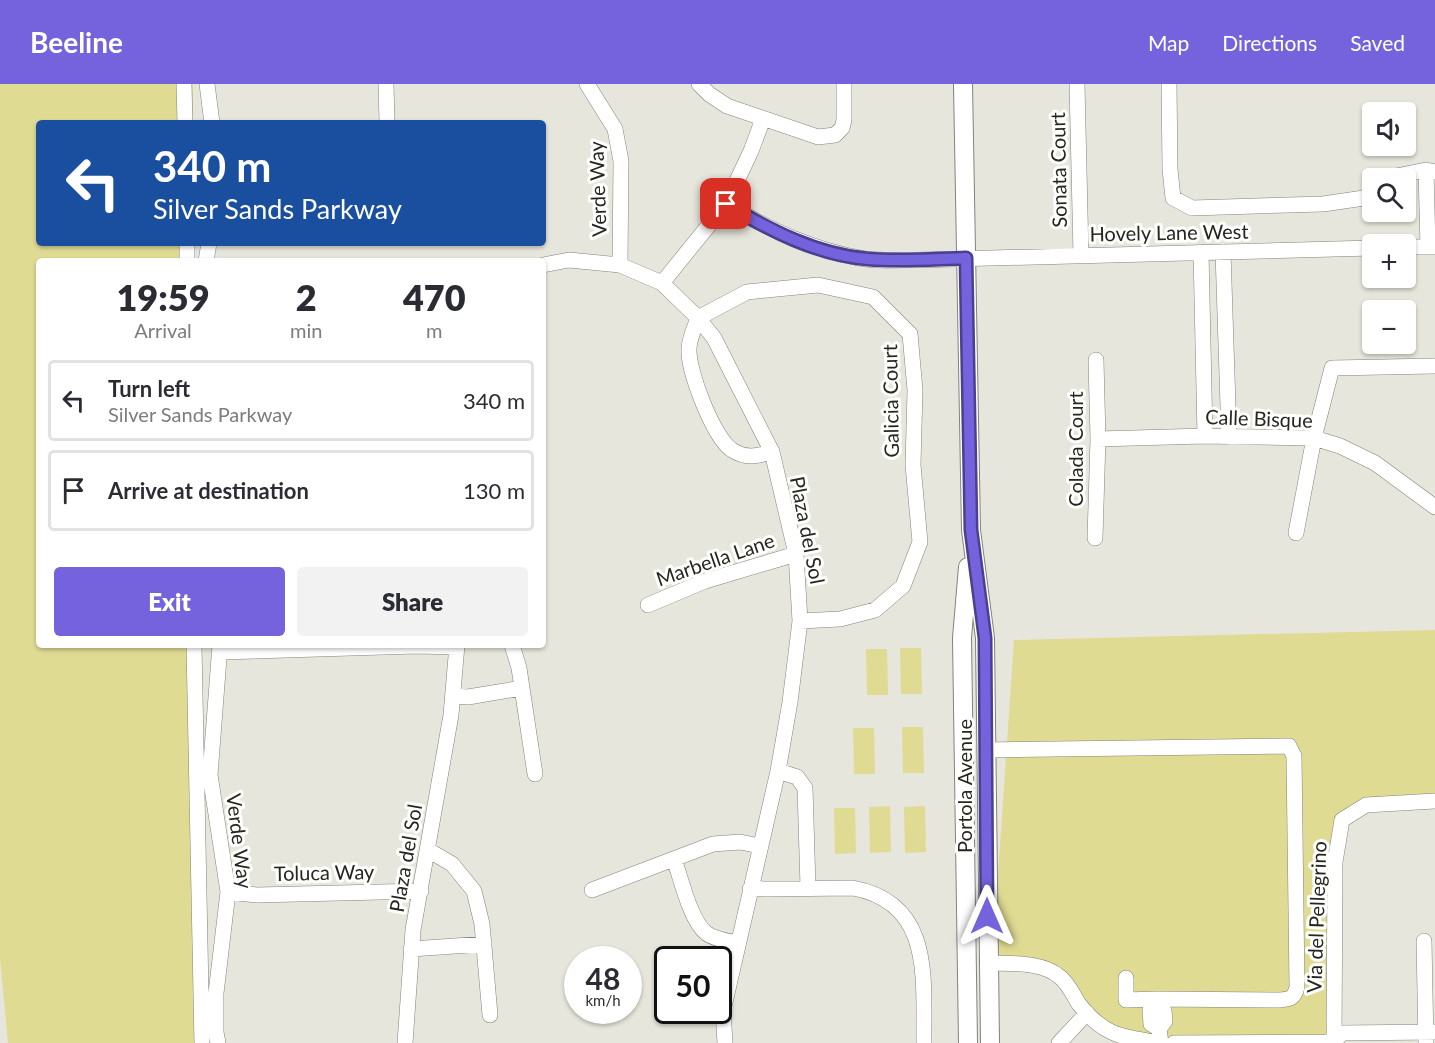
<!DOCTYPE html>
<html lang="en">
<head>
<meta charset="utf-8">
<style>
	:root { --surface:#fff; --page:#f2f2f3; --text:#2b2b33; --muted:#7c7c81; --line:#e1e1e2; --accent:#7463dd }
	body { margin:0; font-family:Lato,sans-serif; background:var(--page); color:var(--text); height:100vh; display:flex; flex-direction:column; font-size:22px; white-space:nowrap }
	* { box-sizing:border-box; margin:0 }
	p { font-size:20px; color:var(--muted) }
	.icon { flex:none; width:33px; height:33px; fill:none; stroke:currentColor; stroke-width:2; stroke-linecap:round; stroke-linejoin:round }
	.map { position:relative; flex:1; overflow:hidden }
	.side { position:absolute; left:36px; top:174px; width:510px; height:390px; display:flex; flex-direction:column; background:var(--surface); border-radius:6px; box-shadow:0 2px 4px #0004 }
	.side>* { flex:none }
	.guide { position:absolute; left:36px; top:36px; width:510px; height:126px; border-radius:6px; box-shadow:0 2px 4px #0004; background:#1a4fa0; color:#fff; overflow:hidden }
	.buttons { position:absolute; left:1362px; top:18px; display:grid; gap:12px }
	.buttons a { display:grid; place-items:center; width:54px; height:54px; border-radius:6px; background:var(--surface); box-shadow:0 2px 4px #0004; font-size:30px }
	.speed { position:absolute; left:564px; top:862px; display:flex; gap:12px; font-size:30px; font-weight:700; text-align:center }
	.speed>* { display:grid; place-content:center; width:78px; height:78px; border-radius:50%; background:var(--surface); box-shadow:0 2px 4px #0004; line-height:1 }
	.speed small { font-size:15px; font-weight:400 }
	.speed .limit { border:3px solid #111; border-radius:9px; background:#fff; color:#111 }
	.pin { position:absolute; display:grid; place-items:center; width:51px; height:51px; color:#fff; margin:-26px; border-radius:12px; box-shadow:0 3px 9px #0006 }
	.me { position:absolute; width:66px; margin:-33px; rotate:0deg; stroke-linejoin:round; filter:drop-shadow(0 0 4px #0008) }
	.turn { display:flex; align-items:center; gap:21px; height:126px; padding:0 18px; font-size:27px }
	.turn .icon { width:78px; height:78px; stroke-width:2.5 }
	.turn b { display:block; font-size:42px; line-height:51px }
	.eta { display:flex; justify-content:space-evenly; align-items:center; height:102px; text-align:center }
	.eta b { font-size:36px; font-weight:800; line-height:42px }
	.primary-button { display:flex; gap:12px; margin-top:auto; padding:12px 18px }
	.primary-button a { flex:1; height:69px; border-radius:6px; background:var(--accent); color:#fff; font-size:24px; font-weight:800; line-height:69px; text-align:center }
	.primary-button a+a { background:var(--page); color:var(--text) }
	ul { padding:0; list-style:none }
	li { display:flex; align-items:center; gap:18px; height:81px; margin:0 12px 9px; padding:0 6px; border:3px solid var(--line); border-radius:6px }
	li div { flex:1 }
	li b { display:block; font-size:22px }
	li em { font-style:normal }
	header { display:flex; align-items:center; gap:36px; box-sizing:border-box; height:84px; padding:0 30px; background:var(--accent); color:#fff }
	header strong { font-size:28px }
	nav { display:flex; gap:33px; margin-inline-start:auto; font-size:21px }
	.map>svg:first-child { display:block }
</style>
</head>
<body>
<header>
<strong>Beeline</strong>
<nav><a>Map</a><a>Directions</a><a>Saved</a></nav>
</header>
<div class="map">
<svg width="1435" height="959" viewBox="0 0 1435 959">
	<rect width="100%" height="100%" fill="#e6e6dc"/>
	<path fill="#dfdb93" d="M0,0H193V39H39V159H195V177H39V561H201L207,959H8L0,874Z
		M1435,546V720L1366,721L1342,736L1340,959H1160L1099,942L1060,892L992,879L1014,556Z
		M900,564H921L922,610H901Z
		M866,565H887L888,611H867Z
		M902,643H923L924,689H903Z
		M853,644H874L875,690H854Z
		M890,722L891,768L870,769L869,723Z
		M925,722L926,768L905,769L904,723Z
		M834,724H855L856,769L835,770Z"/>
	<g fill="none" stroke-linecap="round" stroke-linejoin="round">
		<g stroke="#83837a" stroke-width="16">
			<path id="minor" d="M184,0L185,39
				M207,0L212,39
				M386,0L387,39
				M587,0L615,45L621,77L620,181
				M699,0L709,10L727,22L818,53L835,51L842,44L844,36V0
				M1077,0L1081,171
				M1169,0L1170,85L1173,114L1192,124L1323,120L1364,114L1372,107
				M1426,86L1428,163
				M1386,94L1426,86L1435,88
				M726,120C770,146 814,167 865,175C882,177 900,176 917,176L1372,164
				M187,159V177
				M1406,163H1435
				M1201,168L1205,352
				M1223,168L1229,353
				M206,177L209,159
				M543,181L569,176L620,181L662,199L698,234L714,254L772,368L796,470L800,537L790,618L778,687L723,927L725,959
				M662,199L726,120L751,67L763,35
				M1098,355L1205,352L1314,354L1340,362L1375,379L1435,423
				M772,368C757,372 746,375 732,366C713,353 688,287 689,265C689,255 695,243 698,234L747,208L818,201L873,213L910,250L915,306L913,381L920,458L903,502L875,526L840,535L800,537
				M1296,449L1314,354L1332,284L1435,282
				M1095,454L1098,355L1096,276
				M648,521L705,497L796,470
				M194,561L202,959
				M512,561L519,584L535,690
				M221,568L416,562L457,563
				M453,612L468,613L522,604
				M986,666L1289,662L1294,672L1297,903C1294,915 1290,915 1279,916L1157,915V920
				M778,687L797,693L805,704L808,803
				M428,766L452,780L474,807L482,840L490,931
				M674,775C681,794 690,836 706,849C714,855 727,857 737,859
				M750,805L853,804C934,819 923,896 924,959
				M592,806L713,760L740,758L760,762
				M228,808L257,811L421,807
				M1424,857L1426,959
				M411,865L484,860
				M988,879C1010,880 1042,877 1060,893C1068,899 1073,911 1079,920C1104,952 1121,953 1160,959
				M1126,894V916L1157,915
				M1159,945L1151,940L1150,926L1157,920L1164,927L1165,937L1159,945L1161,959
				M218,959L216,948V909L228,808L210,691L220,561
				M405,959L413,846L451,631L457,561
				M1059,959L1087,929
				M1174,959L1334,958
				M1334,959L1335,778L1342,736L1366,721L1435,717
				M1336,959L1334,958L1342,949L1435,948"/>
		</g>
		<g stroke="#83837a" stroke-width="20">
			<path id="major" d="M963,0L971,446L985,554L990,959
				M968,959L962,554L968,483"/>
		</g>
		<use href="#minor" stroke="#fff" stroke-width="15"/>
		<use href="#major" stroke="#fff" stroke-width="18"/>
	</g>
	<g fill="none" stroke-linecap="round" stroke-linejoin="round">
		<g stroke="#4b4090" stroke-width="15">
			<path id="route" d="M726,120C769,146 817,171 868,175C901,178 933,175 966,174L971,446L985,554L987,832"/>
		</g>
		<use href="#route" stroke="#7463dd" stroke-width="10"/>
	</g>
	<g text-anchor="middle" dominant-baseline="central" stroke-width="6" stroke-linejoin="round" paint-order="stroke">
		<g font-size="20" fill="#252521" stroke="#fffffe">
			<text transform="translate(1058 86) rotate(-91)">Sonata Court</text>
			<text transform="translate(597 105) rotate(-92)">Verde Way</text>
			<text transform="translate(1169 148) rotate(-1)">Hovely Lane West</text>
			<text transform="translate(890 317) rotate(-91)">Galicia Court</text>
			<text transform="translate(1259 334) rotate(2)">Calle Bisque</text>
			<text transform="translate(1075 365) rotate(-90)">Colada Court</text>
			<text transform="translate(808 446) rotate(79)">Plaza del Sol</text>
			<text transform="translate(715 475) rotate(-19)">Marbella Lane</text>
			<text transform="translate(964 702) rotate(-90)">Portola Avenue</text>
			<text transform="translate(240 757) rotate(83)">Verde Way</text>
			<text transform="translate(405 774) rotate(-80)">Plaza del Sol</text>
			<text transform="translate(324 788) rotate(-1)">Toluca Way</text>
			<text transform="translate(1316 833) rotate(-88)">Via del Pellegrino</text>
		</g>
	</g>
</svg>
<div class="buttons">
<a><svg class="icon" aria-label="sound" viewBox="0 0 24 24"><path d="M4 9h4l5-4v14l-5-4H4zM17 9q2 3 0 6"/></svg></a>
<a><svg class="icon" aria-label="search" viewBox="0 0 24 24"><circle cx="10" cy="10" r="6"/><path d="M15 15l6 6"/></svg></a>
<a>+</a>
<a>−</a>
</div>
<div class="speed"><div>48<small>km/h</small></div><div class="limit">50</div></div>
<div class="pin" style="left:726px;top:120px;background:#d93025"><svg class="icon" aria-label="arrive" viewBox="0 0 24 24"><path d="M6 21V4h12l-3 4 3 4H6"/></svg></div>
<svg class="me" style="left:987px;top:832px" viewBox="-20 -20 40 40"><path d="M0-17L14 15 0 8-14 15z" fill="#7463dd" stroke="#fff" stroke-width="4"/></svg>
<div class="guide">
<div class="turn"><svg class="icon" aria-label="left" viewBox="0 0 24 24"><path d="M17 20v-9H6M10 6l-5 5 5 5"/></svg><div><b>340 m</b>Silver Sands Parkway</div></div>
</div>
<section class="side">
<div class="eta">
<div><b>19:59</b><p>Arrival</p></div>
<div><b>2</b><p>min</p></div>
<div><b>470</b><p>m</p></div>
</div>
<ul>
<li><svg class="icon" aria-label="left" viewBox="0 0 24 24"><path d="M17 20v-9H6M10 6l-5 5 5 5"/></svg><div><b>Turn left</b><p>Silver Sands Parkway</p></div><em>340 m</em></li>
<li><svg class="icon" aria-label="arrive" viewBox="0 0 24 24"><path d="M6 21V4h12l-3 4 3 4H6"/></svg><div><b>Arrive at destination</b></div><em>130 m</em></li>
</ul>
<div class="primary-button"><a>Exit</a><a>Share</a></div>
</section>
</div>
</body>
</html>
